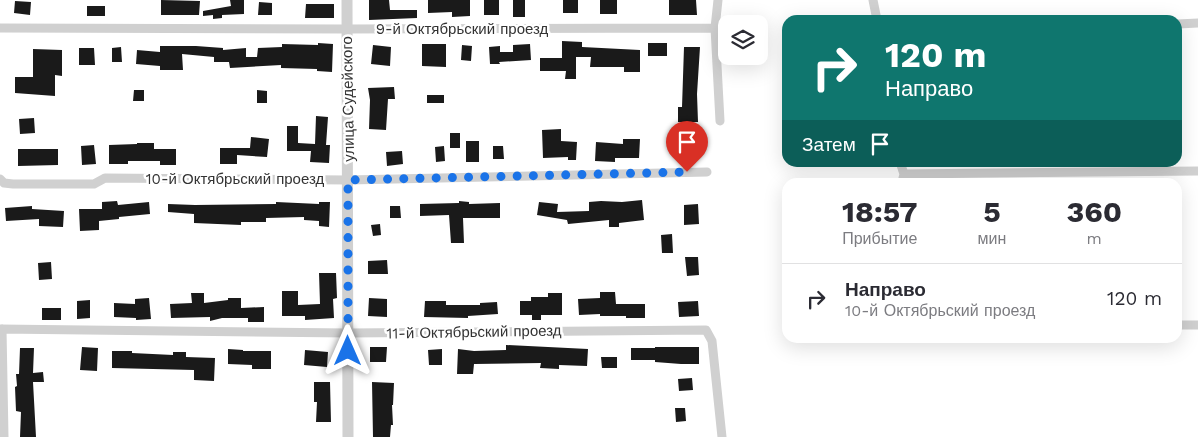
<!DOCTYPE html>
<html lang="ru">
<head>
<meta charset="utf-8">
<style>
	:root { --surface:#fff; --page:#f2f2f3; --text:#2b2b33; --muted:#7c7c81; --line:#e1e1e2 }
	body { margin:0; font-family:"Work Sans",sans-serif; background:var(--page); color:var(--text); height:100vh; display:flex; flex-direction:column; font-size:19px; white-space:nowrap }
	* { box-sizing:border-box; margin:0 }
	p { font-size:16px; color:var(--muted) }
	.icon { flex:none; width:28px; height:28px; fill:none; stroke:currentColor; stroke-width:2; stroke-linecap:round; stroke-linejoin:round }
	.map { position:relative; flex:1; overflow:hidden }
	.drawer { position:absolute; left:782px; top:178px; width:400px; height:165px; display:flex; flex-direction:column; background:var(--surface); border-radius:15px; box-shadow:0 5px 20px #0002 }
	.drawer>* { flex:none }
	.banner { position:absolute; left:782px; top:15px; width:400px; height:152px; border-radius:15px; box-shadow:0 5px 20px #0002; background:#0f766e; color:#fff; overflow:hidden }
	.buttons { position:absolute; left:718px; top:15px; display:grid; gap:10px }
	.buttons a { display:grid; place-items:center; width:50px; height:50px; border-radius:10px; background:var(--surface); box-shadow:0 5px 20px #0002; font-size:25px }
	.pin { position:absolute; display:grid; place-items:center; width:42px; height:42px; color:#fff; margin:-51px -21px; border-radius:50% 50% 50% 0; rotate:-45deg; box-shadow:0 0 5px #0007 }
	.pin .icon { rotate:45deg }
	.me { position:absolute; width:55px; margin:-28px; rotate:0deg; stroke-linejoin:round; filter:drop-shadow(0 0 4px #0008) }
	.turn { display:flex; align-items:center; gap:18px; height:105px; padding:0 20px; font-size:22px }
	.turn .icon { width:65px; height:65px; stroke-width:2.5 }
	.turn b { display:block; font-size:35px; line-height:42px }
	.then { display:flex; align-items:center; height:48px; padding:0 20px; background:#0003; gap:10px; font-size:19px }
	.eta { display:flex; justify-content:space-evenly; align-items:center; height:85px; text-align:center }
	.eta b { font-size:30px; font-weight:700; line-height:35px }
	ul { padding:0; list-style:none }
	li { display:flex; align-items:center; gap:15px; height:70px; padding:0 20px; border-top:1px solid var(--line) }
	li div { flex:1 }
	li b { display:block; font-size:19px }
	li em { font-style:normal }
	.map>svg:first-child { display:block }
</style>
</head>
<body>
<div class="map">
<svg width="1198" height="437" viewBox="0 0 1198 437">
	<rect width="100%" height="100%" fill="#fff"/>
	<path fill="#1a1a1a" d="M161,0L200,1L199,15H161Z
		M230,0H244V14L222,15V18L213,19V15L203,16V11L231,6Z
		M369,0H389L390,10H417V18L369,20Z
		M428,0H470V16L452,17V12L428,13Z
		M484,0H499V15H484Z
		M513,0H525V17H513Z
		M563,0H578V13H563Z
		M600,0H617V14H600Z
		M669,0H696L697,15H669Z
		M15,1L31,2L30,15L14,13Z
		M259,2L272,3V15H258Z
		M306,4H334V18H305Z
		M87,6H105V16H87Z
		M562,41L582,42V47L640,50V72H624V67H590L591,57H576V79H565L566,71H540V58H562Z
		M318,43L333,44L332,72L317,71V69L281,68V65L230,68L229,62H214V57L182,54L183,70H160V66L136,64L137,50L160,52V46H196L223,48V50L246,48V57H257L258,48L282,47V44L318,45Z
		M648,43H667V56H648Z
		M422,44H446V67L422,66Z
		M530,44L531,60L499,62L500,64H490L489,47L500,46V52H513V45Z
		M373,45L391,47L390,66L371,64Z
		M462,45L472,46L471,61L461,60Z
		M121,47L122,62H112V48Z
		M684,47H700L697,94L698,122H678V107H682Z
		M79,48H94L95,65H79Z
		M33,49L62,50V76L55,75V96L15,93V77H33Z
		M394,87L395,99H388L386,130L369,129L370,100L368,88Z
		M134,90H144V101H133Z
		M257,90L267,91V103H257Z
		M427,95H444V103H427Z
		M316,116L328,117L326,145H330L329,163L310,162L311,151H287V126H298V143L315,144Z
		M34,118L35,133L20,134L19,119Z
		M561,129V141L577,142L576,160H568V157L543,158L542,130Z
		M450,133H460V148H450Z
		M251,137L269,139L267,157L237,155V164H220V148H250Z
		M623,139H640L639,158H615V162L595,161L596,142L623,144Z
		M466,141H479V162H466Z
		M137,143H154V149H176V165H160V161H128V164H109V145L137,144Z
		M695,143L696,159L678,160L677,144Z
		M94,145L96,164L82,165L81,146Z
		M444,146L445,161L436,162L435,147Z
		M493,146H503L504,159H493Z
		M18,149H58V165L18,166Z
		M402,151L403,164L387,166L386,152Z
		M642,200L644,220L619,223V227H609V220L568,224L567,220L537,215L539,202L558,204L557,212L589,211V202L601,201L622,202Z
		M117,201L118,205L149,202L150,214L119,217V219L99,221V230L80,231L79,209H102V202Z
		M459,201L469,202V204L500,203V218H463L464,243H451L449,215L420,216V204L459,203Z
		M276,202L319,204V202H330L329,227L319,226V221L304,220V217L266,218V222H241V225L194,223V214L168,212V204L195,205L276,204Z
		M698,204L699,224L684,225V205Z
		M32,206V209L64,211L63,227L39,226V219L6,221L5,208Z
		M390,206H400L401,218H390Z
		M380,224L381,235L373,236L371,225Z
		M672,234L673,253H662L661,235Z
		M685,257H698L699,275L687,276Z
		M387,260L388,274H368V261Z
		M51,262L52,279L39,280L38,263Z
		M319,273H336L337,298L333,299L334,318L305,320V316H282V291H298V305L320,304Z
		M600,292H615L616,304H645V318H626V316H600V314L579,315L578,299L600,298Z
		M191,293H204V303L228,300V298H241V308L264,307V322H248V318H222L210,321V317L171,318L170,304L192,303Z
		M548,293H562V315H541V320H532V315H520V301H531V297H548Z
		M149,298L151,319L136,320V318L114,317V303L135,304V299Z
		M369,298L387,299V317L368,316Z
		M90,300V318L77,319V301Z
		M425,301H446V305H480V303L497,302L498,314L468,316V318L424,317Z
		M698,301L699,316L679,317L678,302Z
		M42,308H61V320H42Z
		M506,345L588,349L587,366L559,365V369L540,368L541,363L474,364L473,374H457L458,349L474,351L506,350Z
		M82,347L98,348L97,371L80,370Z
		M370,347H387L386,362H370Z
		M655,347H699V364H681L655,362V360H631V348H655Z
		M20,348H34L33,373L43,372L44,382H33L36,437H20L21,412L16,411L15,387L17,386L16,374H19Z
		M228,349L243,350V351H271V369H252V365L228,364Z
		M442,349V365H429L428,350Z
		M305,350L328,352L327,367L304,365Z
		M112,351H132V353L173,355V352H186V357L215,358L214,381L194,380V370L112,368Z
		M601,357H617V368H602Z
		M692,378L693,390L679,391L678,379Z
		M314,382H330L331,422H316L317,402H314Z
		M372,382L394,383L393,405H392L393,425H391L390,437H373Z
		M675,408H685L686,421L676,422Z"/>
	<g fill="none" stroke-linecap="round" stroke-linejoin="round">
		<path stroke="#d0d0d0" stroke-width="9" d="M718,0L715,28L720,121
			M873,0L877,20
			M1178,24L1198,23
			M0,28L347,29L715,28
			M900,162L904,174L902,182
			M904,174L1198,171
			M0,179L4,183L13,184H94L105,178L348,180L707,172
			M1178,325H1198
			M0,329L348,333L706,330L712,341L722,437
			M2,329L4,437"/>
		<path stroke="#d0d0d0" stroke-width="11" d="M347,0L348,437"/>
	</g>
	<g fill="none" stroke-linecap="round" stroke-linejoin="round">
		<path stroke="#1a73e8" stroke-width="9" stroke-dasharray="0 16.2" d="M348,351V180L687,172"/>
	</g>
	<g text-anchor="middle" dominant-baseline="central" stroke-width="5" stroke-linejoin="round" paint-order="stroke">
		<g font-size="15" fill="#333" stroke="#fff">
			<text x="462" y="29">9-й Октябрьский проезд</text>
			<text transform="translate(348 99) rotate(-91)">улица Судейского</text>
			<text x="235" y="179">10-й Октябрьский проезд</text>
			<text transform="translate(474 332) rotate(-1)">11-й Октябрьский проезд</text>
		</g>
	</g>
</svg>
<div class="buttons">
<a><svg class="icon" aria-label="layers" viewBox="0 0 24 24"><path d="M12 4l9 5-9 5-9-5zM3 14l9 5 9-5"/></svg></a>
</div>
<div class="pin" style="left:687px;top:172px;background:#d93025"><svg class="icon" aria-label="arrive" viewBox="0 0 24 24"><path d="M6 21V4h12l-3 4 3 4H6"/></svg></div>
<svg class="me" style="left:348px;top:351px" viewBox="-20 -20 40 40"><path d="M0-17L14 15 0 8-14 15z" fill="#1a73e8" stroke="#fff" stroke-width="4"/></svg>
<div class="banner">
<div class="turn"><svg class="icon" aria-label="right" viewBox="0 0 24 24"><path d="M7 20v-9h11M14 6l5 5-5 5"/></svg><div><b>120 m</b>Направо</div></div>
<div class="then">Затем<svg class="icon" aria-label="arrive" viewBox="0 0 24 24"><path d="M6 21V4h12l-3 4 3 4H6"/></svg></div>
</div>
<section class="drawer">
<div class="eta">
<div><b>18:57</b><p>Прибытие</p></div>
<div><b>5</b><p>мин</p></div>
<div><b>360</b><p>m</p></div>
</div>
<ul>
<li><svg class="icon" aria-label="right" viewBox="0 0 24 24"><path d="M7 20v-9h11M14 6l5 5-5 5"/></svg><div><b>Направо</b><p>10-й Октябрьский проезд</p></div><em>120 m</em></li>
</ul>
</section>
</div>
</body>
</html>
